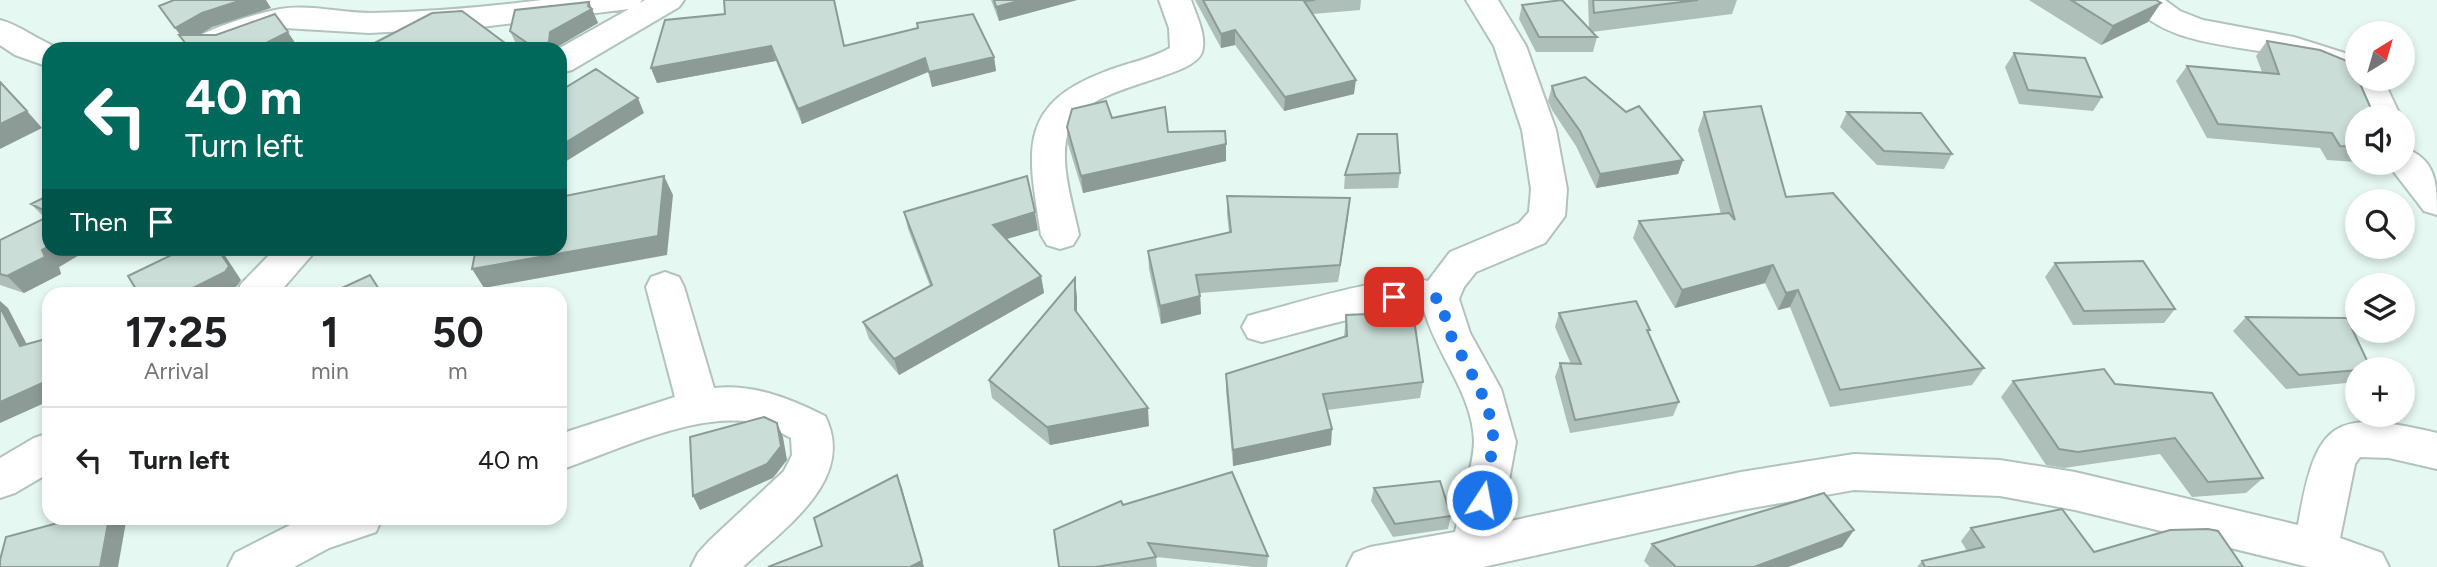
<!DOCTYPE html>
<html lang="en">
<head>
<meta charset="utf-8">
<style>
	:root { --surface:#fff; --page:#f6f6f6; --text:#202124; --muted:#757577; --line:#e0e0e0 }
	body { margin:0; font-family:Figtree,sans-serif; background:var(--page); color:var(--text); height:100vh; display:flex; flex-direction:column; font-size:26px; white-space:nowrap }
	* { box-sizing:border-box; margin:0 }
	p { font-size:23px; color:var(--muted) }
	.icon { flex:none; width:38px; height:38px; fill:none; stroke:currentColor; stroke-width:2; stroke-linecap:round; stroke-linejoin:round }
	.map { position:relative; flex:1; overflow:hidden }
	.details { position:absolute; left:42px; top:287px; width:525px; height:238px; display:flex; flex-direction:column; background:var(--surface); border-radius:21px; box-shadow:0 4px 10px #0003 }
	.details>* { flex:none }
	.guide { position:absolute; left:42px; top:42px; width:525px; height:214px; border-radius:21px; box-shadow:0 4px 10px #0003; background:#00695c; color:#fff; overflow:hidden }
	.needle { width:46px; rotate:37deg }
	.buttons { position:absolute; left:2345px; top:21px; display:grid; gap:14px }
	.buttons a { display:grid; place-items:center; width:70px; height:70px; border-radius:50%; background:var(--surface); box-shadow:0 4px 10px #0003; font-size:35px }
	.pin { position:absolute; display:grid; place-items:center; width:60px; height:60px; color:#fff; margin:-30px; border-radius:14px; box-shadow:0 4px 10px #0006 }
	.me { position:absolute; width:77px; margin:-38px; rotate:11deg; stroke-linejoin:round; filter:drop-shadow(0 0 5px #0008) }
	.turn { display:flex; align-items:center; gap:24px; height:147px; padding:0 28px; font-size:32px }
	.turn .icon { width:91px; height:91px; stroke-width:2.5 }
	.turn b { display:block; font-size:49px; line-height:60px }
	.then { display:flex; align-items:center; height:66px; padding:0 28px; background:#0003; gap:14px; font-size:26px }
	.eta { display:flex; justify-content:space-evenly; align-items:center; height:119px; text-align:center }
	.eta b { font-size:42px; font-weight:700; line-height:49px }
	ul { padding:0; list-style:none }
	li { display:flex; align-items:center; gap:21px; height:105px; padding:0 28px; border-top:2px solid var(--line) }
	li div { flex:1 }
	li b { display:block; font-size:26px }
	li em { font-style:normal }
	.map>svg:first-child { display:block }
</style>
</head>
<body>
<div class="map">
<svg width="2437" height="567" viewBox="0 0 2437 567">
	<rect width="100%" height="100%" fill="#e5f8f1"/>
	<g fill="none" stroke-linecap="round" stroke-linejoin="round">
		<g stroke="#b1c3bc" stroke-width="4">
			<path id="minor" d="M542,0H642L640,3L645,0H684L679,7L572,70L560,73L558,49L629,9L481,27L369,33L285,28L227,49H183C194,31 258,13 280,9C309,4 342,13 371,13C428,12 486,7 542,0Z
				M1159,0H1191C1196,15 1207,36 1202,52C1194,79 1093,84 1072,123C1055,154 1073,203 1079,235L1073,245L1060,249L1047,245L1041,235C1029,156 1014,106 1104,72C1126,63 1149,60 1170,48L1169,28Z
				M1466,0H1498L1526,46L1556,130L1567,189L1565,216L1545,243L1476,272L1464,287L1459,299L1470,333L1501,389L1516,442L1501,523L1741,472L1854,454L2000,460L2075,472L2298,525C2316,420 2333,408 2437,433V469L2389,458L2360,457L2355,464L2340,538L2382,553L2389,567H2308L2075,510L2000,496L1854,490L1741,510L1483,567H1347L1354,553L1370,547L1455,532C1460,509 1474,463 1474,441C1473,394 1436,354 1424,310C1394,303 1297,334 1262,342L1248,338L1242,327L1248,316L1262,312C1302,302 1391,273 1428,281L1450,252L1519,223L1529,212L1531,189L1522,130L1494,46Z
				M2130,0H2165L2180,11L2203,20L2294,37L2351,55L2357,59V79H2383L2401,117H2367C2364,110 2362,99 2357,92C2313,32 2175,67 2130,0Z
				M0,20C20,25 39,41 61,49H49V67L15,55L0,45Z
				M2403,148C2437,158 2437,185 2437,215L2424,211L2387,163H2403Z
				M276,248H318L278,294H236L241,284Z
				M665,272L679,277L684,287L714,388C754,384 789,398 825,416C857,480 784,528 743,567H691L698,553L709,541L784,471L792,455L791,438C776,430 761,423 744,421C686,416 615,451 560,470V434L675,397L646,287L651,277Z
				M49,433V473L15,493L0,498V458L34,438Z
				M304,518H382L376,532L329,548L294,567H228L235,553Z"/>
		</g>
		<use href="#minor" fill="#fff" fill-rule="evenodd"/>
	</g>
	<path fill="#aebeb8" d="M991,0H1077L999,21Z
		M1195,0H1361L1360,10L1313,14L1354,94L1284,111L1235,45L1221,48Z
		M1588,0H1737L1732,14L1592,32L1597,37L1593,52H1536L1519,19L1522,5L1589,29Z
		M2029,0H2156L2148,22L2101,45Z
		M589,2L598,23L557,47V49H522L517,46L510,31Z
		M725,14L845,46L994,57L996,71L932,87L928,72L802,124L776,61L657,83L651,68Z
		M2267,41L2357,117V162L2327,160L2320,148L2207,138L2176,81L2187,66L2262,72L2256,56Z
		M2014,53L2102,97L2093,111L2019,104L2005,67Z
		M1552,86L1626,112L1683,160L1678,174L1596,188L1576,146L1552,110L1548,101Z
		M1704,112L1786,197L1984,368L1972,385L1830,407L1790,307L1778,310L1765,283L1675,308L1633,238L1639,221L1721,214L1698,130Z
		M1847,112L1952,154L1944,169L1877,165L1840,127Z
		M1112,118L1168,132L1226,161L1083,193L1068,144L1067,127Z
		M2364,163H2386L2385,164Z
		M1400,173L1398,188L1344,189L1345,175Z
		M49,195V248H91L59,267L61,274L24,293L0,285V240L45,218L31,204Z
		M1227,196L1348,216L1338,282L1200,293L1201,314L1161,324L1149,269L1148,251L1229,232L1227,214Z
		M904,212L1038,230L1006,239L1041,276L1044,293L899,375L869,339L863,322L930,286L908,229Z
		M2055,263L2175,309L2164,323L2073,325L2045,277Z
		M1077,297V313L1149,426L1050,445L992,398L989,380Z
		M1559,313L1650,330L1648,333L1679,402L1673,416L1570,433L1555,377L1560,363L1571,364L1555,327Z
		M1346,315L1423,382L1420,398L1327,410L1331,445L1233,466L1226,391V374L1344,337Z
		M2246,317L2357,369V381L2356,382L2286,389L2233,331Z
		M2013,381L2115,384L2263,478L2246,493L2192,497L2160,454L2064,468L2046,465L2001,397Z
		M1374,488L1451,516L1448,529L1393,537L1371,501Z
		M1123,505L1268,556L1267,567H1254L1156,557L1157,567H1059Z
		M1971,528L2094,552L2243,567H1917L1922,561L1967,551L1961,541Z
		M1854,530L1842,547L1788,567H1650L1644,561L1652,544Z"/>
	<path fill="#8d9b96" d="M242,0H266L271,8L212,27L186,43L175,28L202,13Z
		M1022,0H1077L999,21L996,7Z
		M589,2L598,23L557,47V49H536L550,32L588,6Z
		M2161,3L2148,22L2101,45L2113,26Z
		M1235,30V45L1221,48V34Z
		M288,32L299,49H254Z
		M505,43L508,49H490Z
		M771,46L776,61L657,83L651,68Z
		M994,57L996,71L932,87L929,72Z
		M925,58L928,72L802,124L798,109Z
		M1356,80L1354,94L1284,111L1285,97Z
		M638,98L644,113L560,165V146Z
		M27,111L42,128L0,149V124Z
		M1226,144V161L1083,193L1081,176Z
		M1683,160L1678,174L1596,188L1600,174Z
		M664,176L673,195L667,255L484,288L472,269Z
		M1350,198L1348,216L1338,282L1340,265Z
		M1035,212L1038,230L996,242L993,225Z
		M49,246V248H91L59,267L61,274L24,293L7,276L42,250Z
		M217,248H219L222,251L241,280L237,286L221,294H181Z
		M1773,265L1765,283L1675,308L1682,290Z
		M1041,276L1044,293L899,375L894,359Z
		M1075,278L1077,297V328L1075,310Z
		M1798,290L1790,307L1778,310L1786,293Z
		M1200,296L1201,314L1161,324L1160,306Z
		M0,301L8,308L35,360L20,346L0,307Z
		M49,380V401L0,423V402Z
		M1148,408L1149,426L1050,445L1047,427Z
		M777,423L783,437L787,460L773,478L700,510L693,496Z
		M1332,429L1331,445L1233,466V450Z
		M897,475L902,488L924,567H910Z
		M109,518H121L126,522L118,567H100Z
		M1854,530L1842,547L1788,567H1754Z"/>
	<path fill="#caddd6" stroke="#8d9b96" stroke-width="2" d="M174,0H242L202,13L175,28L159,6Z
		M724,0H834L844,46L918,28L917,23L973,14L994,57L929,72L925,58L798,109L771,46L651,68L665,20L725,14Z
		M994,0H1022L996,7Z
		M1203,0H1315L1304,1L1356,80L1285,97L1235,30L1221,34Z
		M1562,0L1597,37H1539L1522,5Z
		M1593,0H1698L1594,13Z
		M2071,0H2156L2161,3L2113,26Z
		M589,2L588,6L592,9L550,32L549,42L536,49L510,31L515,10Z
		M462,11L505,43L490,49H363L432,13Z
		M275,14L288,32L254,49H190L179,35H216Z
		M2267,41L2320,50L2347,61L2354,68L2357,79H2358L2372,111L2379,112L2383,117H2357V147L2340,146L2332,133L2218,124L2187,66L2279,74Z
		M2014,53L2085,58L2102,97L2028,90Z
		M596,69L638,98L560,146V91Z
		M1585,77L1626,112L1639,106L1683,160L1600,174L1580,131L1555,96L1552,86Z
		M0,82L27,111L0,124Z
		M1106,101L1112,118L1165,107L1168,132L1225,131L1226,144L1081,176L1067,127L1072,109Z
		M1761,106L1786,197L1833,193L1984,368L1840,390L1798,290L1786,293L1773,265L1682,290L1639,221L1729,213L1735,220L1704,112Z
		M1847,112L1921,113L1952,154L1884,151Z
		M1358,134H1397L1400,173L1345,175Z
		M664,176L658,236L472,269L476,248H560V197Z
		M1027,176L1035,212L993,225L1041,276L894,359L863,322L932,285L904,212Z
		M49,195V213L31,204Z
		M1227,196L1350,198L1340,265L1196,275L1200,296L1160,306L1148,251L1231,232Z
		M49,216V246L42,250L45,257L7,276L0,274V240Z
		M186,248H217L229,266L225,272L181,294H139L128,276Z
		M2143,261L2175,309L2084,311L2055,263Z
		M370,275L382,294H329Z
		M1075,278V310L1148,408L1047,427L989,380Z
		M1636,301L1650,330H1647L1679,402L1575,420L1560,363L1581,364L1559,313Z
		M0,307L20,346L49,338V380L0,402Z
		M1413,312L1423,382L1323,394L1332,429L1233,450L1226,374L1347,336L1346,315Z
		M2246,317L2347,318L2371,369L2299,375Z
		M2104,369L2115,384L2212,393L2263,478L2208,482L2175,438L2078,452L2059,449L2013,381Z
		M764,417L777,423L781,446L767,464L693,496L690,437Z
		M1232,472L1268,556L1148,543L1156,557L1096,567H1059L1054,530L1121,501L1123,505Z
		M897,475L922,561L910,567H768L822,546L814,518Z
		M1440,481L1451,516L1395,524L1374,488Z
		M1824,493L1854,530L1754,567H1676L1652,544Z
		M2062,509L2094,552L2170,530L2208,529L2218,531L2243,567H1925L1922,561L1984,547L1971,528Z
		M76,518H109L100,567H0V560L6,537Z"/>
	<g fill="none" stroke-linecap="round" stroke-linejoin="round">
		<path stroke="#1a73e8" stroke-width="12" stroke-dasharray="0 21.6" d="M1394,297L1414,293L1440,299L1450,334L1480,389L1490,416L1494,442L1482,500"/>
	</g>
</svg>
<div class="buttons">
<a><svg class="needle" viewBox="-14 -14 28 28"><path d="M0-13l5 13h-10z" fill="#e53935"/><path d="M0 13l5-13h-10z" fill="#757577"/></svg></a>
<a><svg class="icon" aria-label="sound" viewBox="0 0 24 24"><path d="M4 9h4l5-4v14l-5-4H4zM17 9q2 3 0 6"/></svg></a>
<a><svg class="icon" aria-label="search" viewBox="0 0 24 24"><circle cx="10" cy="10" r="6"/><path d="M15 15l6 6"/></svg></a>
<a><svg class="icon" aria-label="layers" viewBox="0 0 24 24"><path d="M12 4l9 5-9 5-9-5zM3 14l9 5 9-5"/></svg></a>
<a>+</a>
</div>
<div class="pin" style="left:1394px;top:297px;background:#d93025"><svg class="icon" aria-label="arrive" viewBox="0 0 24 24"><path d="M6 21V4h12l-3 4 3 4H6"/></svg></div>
<svg class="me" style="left:1482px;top:500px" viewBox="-20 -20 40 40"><circle r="17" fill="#1a73e8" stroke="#fff" stroke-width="3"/><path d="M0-11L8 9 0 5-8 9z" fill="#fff"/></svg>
<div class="guide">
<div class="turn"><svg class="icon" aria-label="left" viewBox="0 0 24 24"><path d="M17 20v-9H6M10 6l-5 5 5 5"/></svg><div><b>40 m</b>Turn left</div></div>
<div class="then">Then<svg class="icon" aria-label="arrive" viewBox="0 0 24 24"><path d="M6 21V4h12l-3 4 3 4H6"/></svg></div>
</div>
<section class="details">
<div class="eta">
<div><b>17:25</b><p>Arrival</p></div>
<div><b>1</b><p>min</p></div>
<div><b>50</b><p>m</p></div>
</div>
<ul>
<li><svg class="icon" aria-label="left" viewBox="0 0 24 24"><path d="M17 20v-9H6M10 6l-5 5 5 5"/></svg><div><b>Turn left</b></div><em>40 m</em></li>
</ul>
</section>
</div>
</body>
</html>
